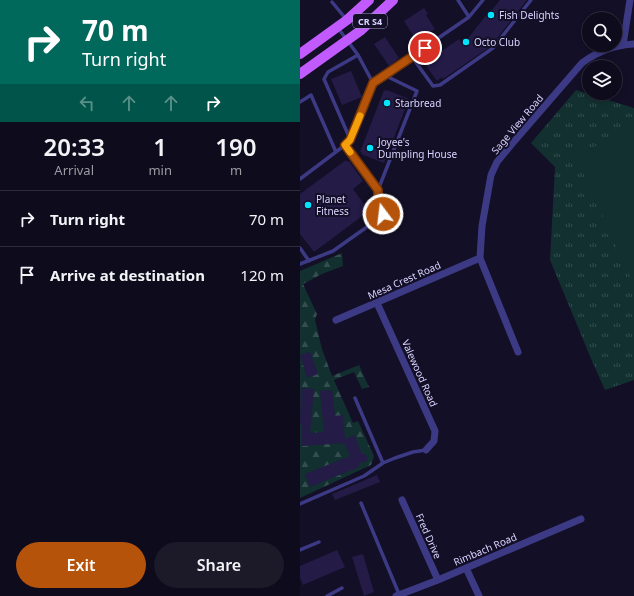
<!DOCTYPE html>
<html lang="en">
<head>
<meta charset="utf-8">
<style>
	:root { --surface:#0e0b1c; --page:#1c1929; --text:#f1f3f6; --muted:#9b9ba3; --line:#2e2b3b; --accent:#b45309 }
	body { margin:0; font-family:"Noto Sans",sans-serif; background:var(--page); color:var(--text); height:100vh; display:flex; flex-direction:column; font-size:15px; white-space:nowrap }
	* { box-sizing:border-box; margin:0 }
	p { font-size:13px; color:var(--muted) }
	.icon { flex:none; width:22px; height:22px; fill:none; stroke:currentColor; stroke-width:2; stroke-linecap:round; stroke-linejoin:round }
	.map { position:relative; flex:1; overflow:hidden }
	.sheet { display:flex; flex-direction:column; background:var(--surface); width:300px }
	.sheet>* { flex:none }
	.banner { background:#00695c; color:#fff; overflow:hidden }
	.fabs { position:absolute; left:282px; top:12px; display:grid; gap:8px }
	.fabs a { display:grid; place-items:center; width:40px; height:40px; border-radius:50%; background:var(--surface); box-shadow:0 2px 6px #0003,0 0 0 1px var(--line); font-size:20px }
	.pin { position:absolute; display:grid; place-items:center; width:34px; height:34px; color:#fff; margin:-17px; border:2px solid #fff; border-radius:50%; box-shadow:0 1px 4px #0007 }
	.me { position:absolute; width:44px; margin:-22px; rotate:345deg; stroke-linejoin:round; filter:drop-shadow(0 0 3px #0008) }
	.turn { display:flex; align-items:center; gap:14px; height:84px; padding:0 16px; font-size:18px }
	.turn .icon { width:52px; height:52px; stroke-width:2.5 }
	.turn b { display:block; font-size:28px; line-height:34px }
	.lanes { display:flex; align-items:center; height:38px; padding:0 16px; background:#0003; justify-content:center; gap:20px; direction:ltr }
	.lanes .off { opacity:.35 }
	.eta { display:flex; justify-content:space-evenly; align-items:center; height:68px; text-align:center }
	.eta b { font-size:24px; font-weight:600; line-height:28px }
	.action { display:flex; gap:8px; margin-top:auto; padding:8px 16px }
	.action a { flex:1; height:46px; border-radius:24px; background:var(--accent); color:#fff; font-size:16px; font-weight:600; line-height:46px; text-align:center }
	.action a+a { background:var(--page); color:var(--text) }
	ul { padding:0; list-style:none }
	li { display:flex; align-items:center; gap:12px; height:56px; padding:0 16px; border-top:1px solid var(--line) }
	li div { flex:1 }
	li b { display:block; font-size:15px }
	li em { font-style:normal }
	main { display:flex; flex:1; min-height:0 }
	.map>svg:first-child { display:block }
</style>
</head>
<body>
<main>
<section class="sheet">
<div class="banner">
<div class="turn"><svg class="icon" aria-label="right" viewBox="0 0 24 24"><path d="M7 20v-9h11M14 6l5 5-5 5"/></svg><div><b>70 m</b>Turn right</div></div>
<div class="lanes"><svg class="icon off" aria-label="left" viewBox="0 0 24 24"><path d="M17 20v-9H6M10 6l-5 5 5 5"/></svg><svg class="icon off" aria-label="ahead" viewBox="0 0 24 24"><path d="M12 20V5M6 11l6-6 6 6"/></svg><svg class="icon off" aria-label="ahead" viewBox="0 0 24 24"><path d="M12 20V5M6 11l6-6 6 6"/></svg><svg class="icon" aria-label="right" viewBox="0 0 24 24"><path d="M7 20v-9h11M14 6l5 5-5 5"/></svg></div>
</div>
<div class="eta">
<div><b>20:33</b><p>Arrival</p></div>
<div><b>1</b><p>min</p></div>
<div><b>190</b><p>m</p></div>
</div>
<ul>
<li><svg class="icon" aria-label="right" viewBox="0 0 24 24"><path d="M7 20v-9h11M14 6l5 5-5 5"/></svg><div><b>Turn right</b></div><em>70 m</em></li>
<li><svg class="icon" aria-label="arrive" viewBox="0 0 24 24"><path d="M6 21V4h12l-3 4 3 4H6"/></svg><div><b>Arrive at destination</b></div><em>120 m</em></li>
</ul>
<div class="action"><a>Exit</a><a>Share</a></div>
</section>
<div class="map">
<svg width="334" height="596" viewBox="0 0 334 596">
	<defs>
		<pattern id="grass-tufts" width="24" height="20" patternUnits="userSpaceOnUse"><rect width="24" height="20" fill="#12302f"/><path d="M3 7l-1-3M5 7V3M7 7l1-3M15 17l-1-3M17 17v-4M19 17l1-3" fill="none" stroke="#344d4e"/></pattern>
		<pattern id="forest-firs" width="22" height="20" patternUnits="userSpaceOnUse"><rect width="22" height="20" fill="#12302f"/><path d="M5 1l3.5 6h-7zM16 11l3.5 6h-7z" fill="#344d4e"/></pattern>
	</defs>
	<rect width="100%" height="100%" fill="#130f26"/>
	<path fill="url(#grass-tufts)" d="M276,90L334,108V380L305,390L292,361L250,260L255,167L231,143Z"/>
	<path fill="url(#forest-firs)" d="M42,253L43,266L22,274L3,284L17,314L15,320L22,349L32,376L59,365L69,387L62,389L54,372L34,380L53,423L58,421L74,456L71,465L0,498V271Z"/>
	<path fill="#12302f" d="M334,129V285L275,155Z"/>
	<path fill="#241b47" d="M200,0H227L191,46L143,79L142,77L137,81L124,63L159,39L161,42L169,37L191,9L192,10Z
		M124,8L128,14L126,15L135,29L127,34L128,36L118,43L104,21Z
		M85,37L99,58L89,66L74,44Z
		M51,71L62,97L42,105L31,79Z
		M84,90L86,91L87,90L109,99L84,163L61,154L62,152H60Z
		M46,160L48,162L49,161L63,181L53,189L69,211L14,252L0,234V194Z
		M10,352L18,374L7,378L0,355Z
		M1,388L14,389L10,433L24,432L20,391L32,390L35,416L43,415L45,439L54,435L62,454H66L68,461L59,463V467L10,487L5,474L50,456L44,443L2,446V424H0Z
		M77,475L80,482L35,500L32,494Z
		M37,550L45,567L3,585L0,578V566Z
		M63,554L74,592L64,596L52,557Z"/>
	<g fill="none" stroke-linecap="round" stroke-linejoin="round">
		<path stroke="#3d3a85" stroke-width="3.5" d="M158,0L169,17
			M32,2L46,19
			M38,28L58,55L73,83
			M112,57L133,86L140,85L193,48L231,0
			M0,102L11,95L36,152
			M50,139L24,79L28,72L58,55
			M45,145L78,190
			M0,179L49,142L73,83L169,17L183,0
			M0,248L9,261
			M0,264L33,251L81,217L83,214L78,200V190L117,91L84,75
			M55,398L83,463
			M61,503L99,594
			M0,504L64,476L83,463L95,458L113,452L126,450
			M0,550L19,542
			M27,596L42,588"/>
		<path stroke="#3d3a85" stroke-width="7" d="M323,45L330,0
			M77,303L135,431L134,441L126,450
			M36,320L180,258
			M218,352L180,258L182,226L191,175L197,162L211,145L282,63C298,51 315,45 334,44
			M102,500L138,580
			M166,568L179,596
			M96,596L138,580L281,519"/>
		<path stroke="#c25bff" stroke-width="10" d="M0,54L47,20L69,0
			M0,74L60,31L93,0"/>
	</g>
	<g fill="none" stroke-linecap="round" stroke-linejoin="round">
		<g stroke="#753606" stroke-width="10">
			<path id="route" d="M83,214L78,200V190L45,145L50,140L73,83L125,48"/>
		</g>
		<use href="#route" stroke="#b45309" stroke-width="7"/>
		<path stroke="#f59e0b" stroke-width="7" d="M50,152L45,145L50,140L60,116"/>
	</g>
	<g fill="#00e5ff" stroke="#130f26" stroke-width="1.5">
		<circle cx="191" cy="15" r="4"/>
		<circle cx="166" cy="42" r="4"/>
		<circle cx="87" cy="103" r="4"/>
		<circle cx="70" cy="148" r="4"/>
		<circle cx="8" cy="205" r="4"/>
	</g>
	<g text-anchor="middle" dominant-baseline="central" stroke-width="4" stroke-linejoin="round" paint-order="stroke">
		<rect fill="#130f26" stroke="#9e99be" stroke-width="1" x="53" y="14" width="34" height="14" rx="3"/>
		<g font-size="9" font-weight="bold" fill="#d9d4ff">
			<text x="70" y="21">CR S4</text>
		</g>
		<g font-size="10" fill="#d9d4ff" stroke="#130f26" text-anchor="start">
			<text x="199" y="15">Fish Delights</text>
			<text x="174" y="42">Octo Club</text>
			<text x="95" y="103">Starbread</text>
			<text x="78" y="142">Joyee's<tspan x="78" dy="12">Dumpling House</tspan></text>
			<text x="16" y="199">Planet<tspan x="16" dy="12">Fitness</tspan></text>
		</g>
		<g font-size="10" fill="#d9d4ff" stroke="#130f26">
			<text transform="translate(217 124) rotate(-50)">Sage View Road</text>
			<text transform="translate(104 280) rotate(-24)">Mesa Crest Road</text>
			<text transform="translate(120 373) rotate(66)">Valewood Road</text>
			<text transform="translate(129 536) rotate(66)">Fred Drive</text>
			<text transform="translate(185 549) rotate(-23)">Rimbach Road</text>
		</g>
	</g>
</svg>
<div class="fabs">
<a><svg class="icon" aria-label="search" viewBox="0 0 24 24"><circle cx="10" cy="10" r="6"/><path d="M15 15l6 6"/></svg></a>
<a><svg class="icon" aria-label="layers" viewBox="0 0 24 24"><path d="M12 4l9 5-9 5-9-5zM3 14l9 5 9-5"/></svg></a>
</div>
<div class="pin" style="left:125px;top:48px;background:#d93025"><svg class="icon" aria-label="arrive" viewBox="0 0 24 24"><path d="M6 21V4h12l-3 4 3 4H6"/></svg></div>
<svg class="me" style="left:83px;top:214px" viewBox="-20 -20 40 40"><circle r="17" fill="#b45309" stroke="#fff" stroke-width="3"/><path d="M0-11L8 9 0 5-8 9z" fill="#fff"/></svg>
</div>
</main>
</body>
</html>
